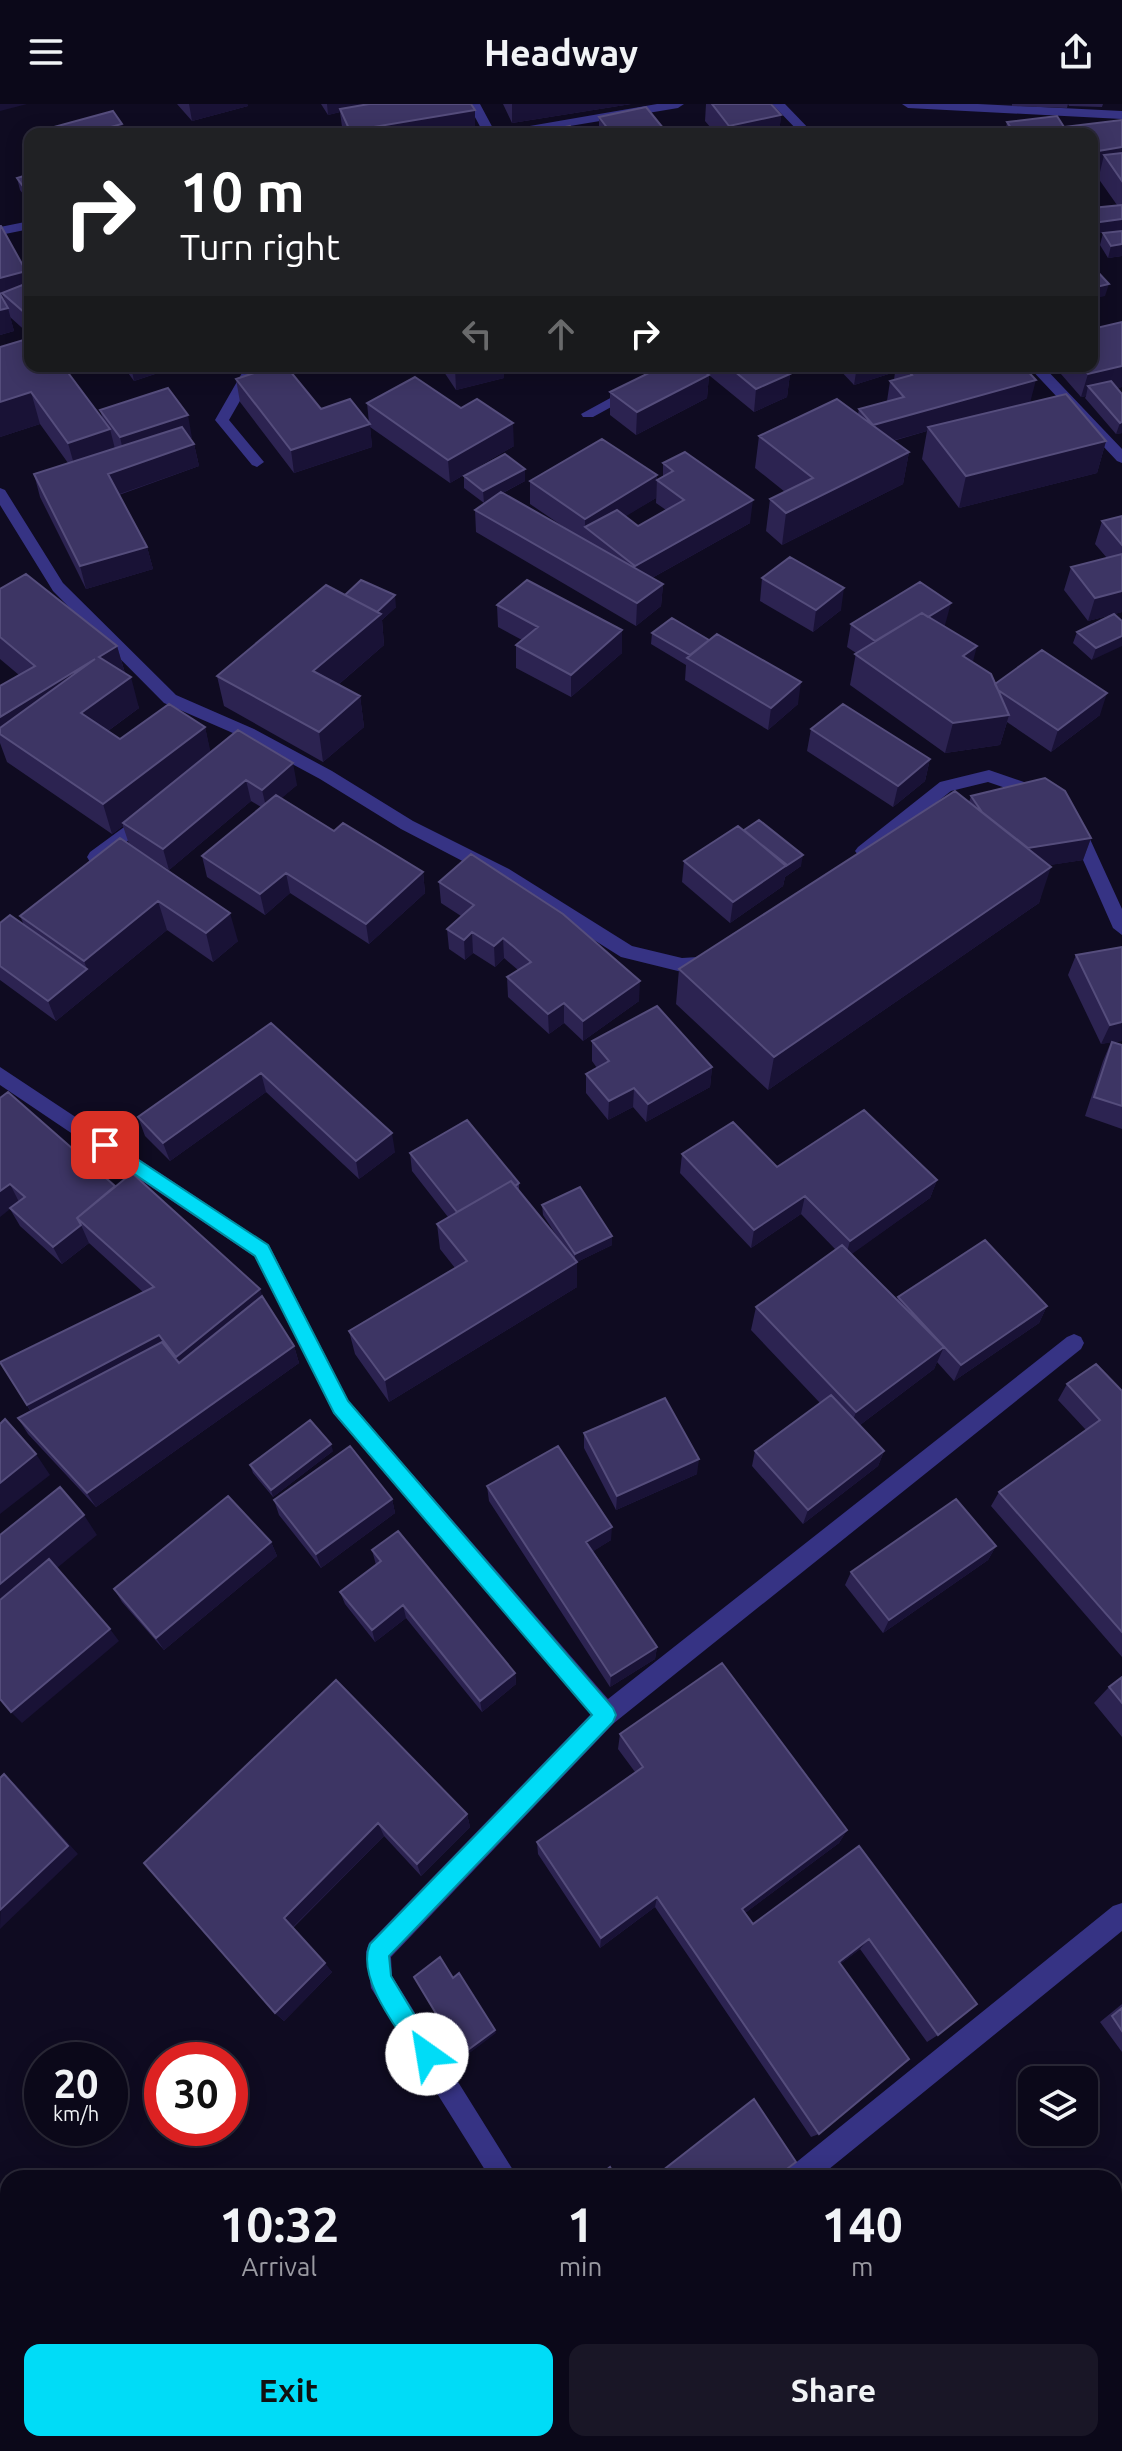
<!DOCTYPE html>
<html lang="en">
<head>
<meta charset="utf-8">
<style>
	:root { --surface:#0b0819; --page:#191626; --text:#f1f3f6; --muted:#9a9aa2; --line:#2b2938; --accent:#00dcf7 }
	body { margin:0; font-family:Ubuntu,sans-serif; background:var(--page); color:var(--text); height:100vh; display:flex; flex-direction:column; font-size:30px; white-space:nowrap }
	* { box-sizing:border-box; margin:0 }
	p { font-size:26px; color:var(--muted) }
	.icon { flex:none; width:44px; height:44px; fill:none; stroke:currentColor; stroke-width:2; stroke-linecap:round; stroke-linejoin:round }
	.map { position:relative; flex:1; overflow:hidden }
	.side { position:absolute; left:0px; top:2066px; width:1122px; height:282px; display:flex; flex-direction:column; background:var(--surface); border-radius:24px 24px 0 0; box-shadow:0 4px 20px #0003,0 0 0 2px var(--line) }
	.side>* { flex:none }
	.top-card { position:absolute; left:24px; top:24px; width:1074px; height:244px; border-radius:16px; box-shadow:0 4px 20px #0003,0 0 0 2px var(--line); background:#202124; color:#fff; overflow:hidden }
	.tools { position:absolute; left:1018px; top:1962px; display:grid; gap:16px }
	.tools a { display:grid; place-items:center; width:80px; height:80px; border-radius:16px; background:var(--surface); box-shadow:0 4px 20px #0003,0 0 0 2px var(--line); font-size:40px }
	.speed { position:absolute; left:24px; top:1938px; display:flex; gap:16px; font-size:40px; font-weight:700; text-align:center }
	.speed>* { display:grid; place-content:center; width:104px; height:104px; border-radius:50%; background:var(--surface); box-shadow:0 4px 20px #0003,0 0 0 2px var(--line); line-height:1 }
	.speed small { font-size:20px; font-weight:400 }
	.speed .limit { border:12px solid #d22; background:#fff; color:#111 }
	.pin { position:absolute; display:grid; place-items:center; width:68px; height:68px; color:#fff; margin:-34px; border-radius:16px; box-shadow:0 4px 12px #0006 }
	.me { position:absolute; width:88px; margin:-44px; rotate:328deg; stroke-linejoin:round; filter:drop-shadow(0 0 6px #0008) }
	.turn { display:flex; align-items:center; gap:28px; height:168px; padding:0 24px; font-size:36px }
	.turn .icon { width:104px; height:104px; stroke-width:2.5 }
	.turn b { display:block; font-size:56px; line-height:68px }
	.lanes { display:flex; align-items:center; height:76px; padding:0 24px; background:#0003; justify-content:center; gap:40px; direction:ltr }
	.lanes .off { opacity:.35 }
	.eta { display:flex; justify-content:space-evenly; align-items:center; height:136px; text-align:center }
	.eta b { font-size:48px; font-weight:700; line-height:56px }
	.primary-button { display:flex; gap:16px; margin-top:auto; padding:16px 24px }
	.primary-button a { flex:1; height:92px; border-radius:16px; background:var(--accent); color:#111; font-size:32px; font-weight:700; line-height:92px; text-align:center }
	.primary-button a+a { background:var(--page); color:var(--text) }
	header { display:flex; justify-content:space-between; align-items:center; height:104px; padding:0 24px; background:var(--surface); font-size:36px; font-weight:700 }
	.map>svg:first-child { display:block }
</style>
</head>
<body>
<header><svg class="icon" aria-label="menu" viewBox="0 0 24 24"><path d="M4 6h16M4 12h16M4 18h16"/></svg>Headway<svg class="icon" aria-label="share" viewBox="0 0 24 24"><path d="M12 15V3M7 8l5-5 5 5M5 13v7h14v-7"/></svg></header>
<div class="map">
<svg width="1122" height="2347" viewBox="0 0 1122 2347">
	<rect width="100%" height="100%" fill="#0f0b21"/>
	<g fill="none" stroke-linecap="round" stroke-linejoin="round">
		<path fill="#363384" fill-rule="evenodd" d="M468,0H480L495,28L657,0H684L678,4L522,30H484Z
			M772,0H785L814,30H801Z
			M902,0H978L1122,7V15L908,4Z
			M30,117V125L0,131V123Z
			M246,262H260L229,316L264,358L257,363L252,361L215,316Z
			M669,262H686L593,313H583L581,310Z
			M1028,262H1043L1122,345V359L1117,357Z
			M0,384L5,386L63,479L176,591L254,625L332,667L413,717L509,765L632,842L682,854L714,852L723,859L720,864L682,868L621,853L497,775L401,725L320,675L242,633L164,599L53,487L0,401Z
			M989,666L1047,686L1049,690L1041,696L988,678L951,687L870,751H858L855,747L858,743L940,678Z
			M146,707L152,709L154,713L152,717L102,758H90L87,753L90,748Z
			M1076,716L1084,722L1122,805V831L1113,824L1068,722Z
			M0,963L269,1141L348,1296L608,1595L1067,1233L1074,1230L1081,1233L1084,1239L1081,1245L614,1619L391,1853L392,1872L518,2074H490L371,1884L366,1848L369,1839L591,1610L334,1310L255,1153L0,981Z
			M1122,1799V1827L818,2074H784L788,2065L1113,1802Z"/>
	</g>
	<path fill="#2c2351" d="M177,0H247L248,2L192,17Z
		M321,0H471L475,29L469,30H343L340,8L328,11Z
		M503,0H631L512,19Z
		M706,0H771L781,11L779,30H716L705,17Z
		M1012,0H1068L1067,4L1012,2Z
		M1068,0H1103L1102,3L1069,2Z
		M599,13L668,30H599Z
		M1122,16V126L1092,130V104L1117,101L1098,74L1100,68L1092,30H1005L1007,18L1064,23Z
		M30,70V99L20,86L17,74Z
		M0,122L26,167L29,178H30V262L63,263L103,316L100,306L192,334H190L194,340L199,362L119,391L147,443L153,465L86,485L40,393L34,370L68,359L40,320L0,333V243L29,234L28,231H30L10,213L14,227L0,231Z
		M1122,127V152L1108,154L1100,141L1103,129Z
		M1122,218V283L1117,284L1122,329L1116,330L1085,294L1086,292L1081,293L1054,262H1092Z
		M123,262H179L134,277Z
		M440,262H504V274L456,286Z
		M711,262H780L790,270L787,293L754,308L710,272Z
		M836,262H1023L1030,298L1106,337L1097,369L959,404L922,355L927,327L893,337L909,348L903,380L782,441L766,427L770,395L785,388L755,364L759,332L858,310L859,305L887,297L890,277L894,276L895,268L854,281Z
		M709,271L707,294L636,331L610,311V288Z
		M236,275L321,305L369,319L367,299L514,342L450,379L370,323L372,343L294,369L240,298Z
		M663,359L750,419L652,474L663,480L661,502L636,522L476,428L475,406L484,399L464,384V372L525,365V377L503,389L571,428L530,400V377L657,371L656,394L625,412L638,422L666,406L656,399L657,376L663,373Z
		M1122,412V508L1088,517L1064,486L1071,463L1107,454L1095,440L1102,417Z
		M762,474L841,506L813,528L760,497Z
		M0,485L117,542L125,569L139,604L108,627L120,635L205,623L210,648L297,681L281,694L334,727L423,768L425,789L369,840L290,789L265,811L207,773L202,752L261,703L251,697L169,766L129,740L123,722L112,730L7,658L0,639V582L19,571L0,555Z
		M345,491L396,503L382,516L384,541L338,581L360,592L364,623L323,658L224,602L217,572Z
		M497,501L622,549L571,593L516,564V541L522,536L498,523Z
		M1114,510L1092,556L1073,539L1077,528Z
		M851,520L945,521L944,522L973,559L995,580L1100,611L1051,648L1007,618L1000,641L945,649L850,581L856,549L847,543Z
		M652,529L798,600L768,626L685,576L686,561L651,540Z
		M811,625L930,655L925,677L893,703L807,647Z
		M971,692L1091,734L1083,756L1049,761L1039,799L768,986L676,900L679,865L969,698Z
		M744,726L801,762L785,773L783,782L730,819L682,778L684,757Z
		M120,734L238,837L213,858L167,826L56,917L0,876V819L24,821L20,812Z
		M439,778L639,897L583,937L564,919L549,930L508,893L507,873L518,866L504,854L495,863L473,849L465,856L449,845L447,825L461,812L441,799Z
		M1122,843V937L1113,938L1122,941V1025L1085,1012L1103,957L1111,938L1101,940L1068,871L1076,851Z
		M271,919L395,1048L359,1075L266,988L170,1057L145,1032L138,1013Z
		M592,937L712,963L710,983L646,1018L633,1003L608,1016L586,989V970L597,964L592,957Z
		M0,994L115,1082L262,1192L294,1242L299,1259L96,1403L28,1330L18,1314L31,1308L0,1258L143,1188L89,1139L62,1160L20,1122L10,1105Z
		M410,1049L519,1079V1088L562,1140L543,1111L542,1101L612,1141L577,1158V1183L389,1298L355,1250L349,1227L455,1164L440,1145L437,1120L448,1113L412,1067Z
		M682,1050L777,1063L937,1076L930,1094L851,1150L897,1196L898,1193L1047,1202L1039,1219L954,1277L937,1258L934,1265L860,1321L884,1347L878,1362L803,1420L752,1362L755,1347L820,1299L751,1226L756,1203L836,1146L801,1110L751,1144L680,1069Z
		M1067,1280L1122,1287V1553L991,1402L999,1388L1086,1326L1058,1296Z
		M584,1329L697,1370L616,1406L584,1344Z
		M333,1347L273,1393L253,1369L250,1361Z
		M487,1382L611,1436L593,1447L657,1543L655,1555L610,1583L489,1397Z
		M392,1395L395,1409L321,1464L279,1411L274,1396Z
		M271,1438L277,1452L164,1546L122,1498L114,1485Z
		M996,1442L988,1456L883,1529L845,1481L851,1468Z
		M372,1446L515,1569L516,1580L482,1608L406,1514L375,1538L345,1500L340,1488L376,1461Z
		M1122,1573V1633L1094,1599L1109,1583Z
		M336,1576L467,1710L470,1723L421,1772L384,1732L293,1824L332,1868L284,1917L275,1909Z
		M620,1630L847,1726L839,1739L745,1809L753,1820L859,1742L938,1931L927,1938L860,1845L840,1860L819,2030L811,2033L655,1803L600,1844L538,1750L537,1738L635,1668L618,1645Z
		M1122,1900V1948L1100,1918Z"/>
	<path fill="#191236" d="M0,0H27L0,7Z
		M189,0H247L248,2L192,17Z
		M327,0H372L340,5V8L328,11Z
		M512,0H631L512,19Z
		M475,6V29L469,30H350V27Z
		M781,11L779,30H729V22Z
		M122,20L125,30H85Z
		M1122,43V65L1104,51L1100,68L1092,70V48Z
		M1122,115V126L1092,130V119Z
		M1122,140V152L1108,154L1111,142Z
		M1098,154L1092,177V155Z
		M26,167L30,182L2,189L5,197L0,198V174Z
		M1109,180L1105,192L1092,195V184Z
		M8,204L14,227L0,231V206Z
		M30,207V229L25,209Z
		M131,262H179L134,277Z
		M460,262H504V274L456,286L455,263Z
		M857,262H897L895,268L854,281Z
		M1122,262V283L1095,290L1088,282L1086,292L1081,293L1088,270Z
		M790,270L787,293L754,308L756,285Z
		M709,271L707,294L636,331L637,308Z
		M1036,276L1030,299L928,323L927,327L869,343L873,321Z
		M31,288L40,320L0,333V298Z
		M188,311L192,334L125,356L120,333Z
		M1122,318V329L1116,330L1120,319Z
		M513,319L514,342L450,379L448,356Z
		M370,320L372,343L294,369L291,346Z
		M110,325L118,357L77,371L68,339Z
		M1106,337L1097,369L959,404L966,372Z
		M194,340L199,362L114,392L108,370Z
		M909,348L903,380L782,441L786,409Z
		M525,365V377L484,399L483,387Z
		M657,371L656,394L595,431L585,423V415Z
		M753,396L750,419L634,484L635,462Z
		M147,443L153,465L86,485L80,462Z
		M663,480L661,502L636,522L637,499Z
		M844,484L841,506L813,528L816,506Z
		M1122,487V508L1088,517L1095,494Z
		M395,491L396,503L382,516L384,541L318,598L313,567Z
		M951,499L945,521L878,565L882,542Z
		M622,526V549L571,593V571Z
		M1122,532V542L1092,556L1096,544Z
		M117,542L126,573L99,553Z
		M977,542L969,573L963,552Z
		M95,555L4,633L0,623V613Z
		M131,573L139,604L90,640L81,609Z
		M801,578L798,600L768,626L771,604Z
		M1107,589L1100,611L1051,648L1058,626Z
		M360,592L364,623L323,658L319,628Z
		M1009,611L1000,641L945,649L953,619Z
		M205,623L212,654L123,719V722L112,730L103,700Z
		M930,655L925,677L893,703L898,682Z
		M293,659L297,681L267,707L262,686Z
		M246,676L251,697L169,766L163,745Z
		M1091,734L1083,756L1001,769L1008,748Z
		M803,751L801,762L785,773L783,782L730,819L733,798Z
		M1051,763L1039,799L768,986L774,953Z
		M423,768L425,789L369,840L366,820Z
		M286,769L290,789L265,811L260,790Z
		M158,797L167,826L56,917L48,897L87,865L84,857Z
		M230,809L238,837L213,858L206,829Z
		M472,828L473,849L465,856L464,836Z
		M503,834L504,854L495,863L494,842Z
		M640,877L639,897L583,937V917Z
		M564,899V919L549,930L548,910Z
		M1122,918V937L1101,940L1110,921Z
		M712,963L710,983L646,1018L648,1000Z
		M261,969L266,988L170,1057L163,1039Z
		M634,984L633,1003L608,1016L609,997Z
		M392,1029L395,1048L359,1075L356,1057Z
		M937,1076L930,1094L845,1155L850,1137Z
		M10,1080L19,1098L0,1113V1087Z
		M805,1092L801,1110L751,1144L754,1126Z
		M81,1121L89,1139L62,1160L53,1143Z
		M612,1132V1141L575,1159V1150Z
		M577,1158V1183L389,1298L385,1276Z
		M260,1185L268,1208L186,1275L176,1253Z
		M1047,1202L1039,1219L954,1277L961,1261Z
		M159,1231L169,1254L41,1323L27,1301Z
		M294,1242L299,1259L96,1403L87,1389Z
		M944,1243L934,1265L848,1330L856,1308Z
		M331,1340L333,1347L273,1393L271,1386Z
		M884,1347L878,1362L803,1420L808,1406Z
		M36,1350L50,1371L0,1410V1379Z
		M699,1355L697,1370L616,1406L617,1392Z
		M392,1395L395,1409L321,1464L316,1450Z
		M84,1411L97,1431L0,1511V1480Z
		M612,1423L611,1436L586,1452V1438Z
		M271,1438L277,1452L164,1546L156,1534Z
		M996,1442L988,1456L883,1529L889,1516Z
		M403,1501L406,1514L375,1538L372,1526Z
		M110,1525L119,1537L22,1619L11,1608Z
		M657,1543L655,1555L610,1583L611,1572Z
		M515,1569L516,1580L482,1608L480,1597Z
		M4,1670L15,1680L78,1750L0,1825Z
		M467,1710L470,1723L421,1772L417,1760Z
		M378,1719L384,1732L292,1824L284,1814Z
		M847,1726L839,1739L737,1815L742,1805Z
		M657,1793L655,1803L600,1844L601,1834Z
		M869,1835L860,1845L831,1867L839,1858Z
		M325,1859L332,1868L284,1917L275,1909Z
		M495,1926L496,1929L463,1954L461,1951Z"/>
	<path fill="#3d3564" stroke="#554d7c" stroke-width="2" d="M369,0H471L475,6L350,27L340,5Z
		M712,0H771L781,11L729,22Z
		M646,3L668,30H612L599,13Z
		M113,7L122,20L85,30H54L50,24Z
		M1057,12L1064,23L1122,16V43L1092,48V30H1015L1007,18Z
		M570,22L575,30H534Z
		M1122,49V77L1104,51Z
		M30,70V92L17,74Z
		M1122,101V115L1092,119V104Z
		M0,122H1L26,167L0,174Z
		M1122,127V140L1111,142L1103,129Z
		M1092,147L1098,154L1092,155Z
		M1095,165L1109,180L1092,184V166Z
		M30,178V207L25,209L2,189Z
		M0,190L8,204L0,206Z
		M1122,218V262L1088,270L1080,262H1092V225Z
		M30,234V262H63L110,325L68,339L31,288L0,298V243Z
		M275,262H286L321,305L350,295L370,320L291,346L236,275Z
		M663,262H695L709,271L637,308L610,288Z
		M728,262H780L790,270L756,285Z
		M904,262H1023L1036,276L873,321L859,305L904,293L890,277L912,271Z
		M415,273L461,304L477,295L513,319L448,356L367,299Z
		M1111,277L1122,290V318L1120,319L1088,282Z
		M168,284L188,311L120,333L100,306Z
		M1066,290L1106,337L966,372L928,323Z
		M837,295L909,348L786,409L770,395L813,374L759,332Z
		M182,323L194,340L108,370L147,443L80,462L34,370Z
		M602,335L657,371L585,415L530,377Z
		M685,348L753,396L635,462L585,423L617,406L638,422L684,396L657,376L673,367L663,359Z
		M505,350L525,365L483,387L464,372Z
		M501,388L663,480L637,499L475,406Z
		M1122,412V441L1102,417Z
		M1122,450V487L1095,494L1071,463Z
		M790,453L844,484L816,506L762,474Z
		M26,470L117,542L99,553L131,573L81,609L120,635L169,600L205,623L103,700L0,630V624L95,555L0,613V582L35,562L0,533V485Z
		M361,476L395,491L377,508L345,491Z
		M527,476L622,526L571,571L516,541L538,523L497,501Z
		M920,478L951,499L928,513L922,509L875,537L851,520Z
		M326,481L381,510L313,567L360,592L319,628L217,572Z
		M922,509L977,542L963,552L991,570L1009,611L953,619L855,550Z
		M1114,510L1122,517V532L1096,544L1077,528Z
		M672,514L709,536L690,551L652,529Z
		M717,530L801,578L771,604L687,554Z
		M1042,546L1107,589L1058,626L998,586L995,580Z
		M843,600L930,655L898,682L811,625Z
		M238,626L293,659L262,686L246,676L163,745L123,719Z
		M1045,674L1065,687L1091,734L1028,744L982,708L971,692Z
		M955,687L1051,763L774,953L679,865Z
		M276,691L334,727L343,719L423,768L366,820L286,769L260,790L202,752Z
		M759,716L803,751L786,762L744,726Z
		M738,722L787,761L733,798L684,757Z
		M120,734L230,809L206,829L158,797L84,857L20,812Z
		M471,750L563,810L640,877L583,917L564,899L548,910L507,873L531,858L514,843L503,834L494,842L472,828L464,836L447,825L474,801L439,778Z
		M10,811L87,865L48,897L0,862V819Z
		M1122,843V918L1110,921L1076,851Z
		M657,902L712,963L648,1000L634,984L609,997L586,970L609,957L592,937Z
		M271,919L392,1029L356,1057L261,969L163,1039L138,1013Z
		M1112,938L1122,941V1002L1094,993Z
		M8,988L115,1082L77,1114L81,1121L53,1143L10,1104L25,1093L10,1080L0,1087V994Z
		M864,1006L937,1076L850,1137L805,1092L754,1126L682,1050L733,1018L777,1063Z
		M467,1016L519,1079L515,1082L511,1077L457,1108L410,1049Z
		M132,1069L260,1185L176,1253L159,1231L27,1301L0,1258L154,1183L77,1114Z
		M511,1077L577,1158L385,1276L349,1227L467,1157L437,1120Z
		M580,1083L612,1132L575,1150L542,1101Z
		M985,1136L1047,1202L961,1261L898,1193Z
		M842,1141L944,1243L856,1308L756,1203Z
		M262,1192L294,1242L87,1389L18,1314L162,1238L179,1259Z
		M1096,1260L1122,1287V1528L999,1388L1100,1316L1067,1280Z
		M831,1291L884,1347L808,1406L755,1347Z
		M665,1294L699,1355L617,1392L584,1329Z
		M5,1315L36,1350L0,1379V1320Z
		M310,1316L331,1340L271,1386L250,1361Z
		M350,1342L392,1395L316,1450L274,1396Z
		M558,1342L612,1423L586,1438L657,1543L611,1572L487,1382Z
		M60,1383L84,1411L0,1480V1431Z
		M228,1392L271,1438L156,1534L114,1485Z
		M956,1395L996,1442L889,1516L851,1468Z
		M398,1427L515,1569L480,1597L403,1501L372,1526L340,1488L381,1457L372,1446Z
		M49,1455L110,1525L11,1608L0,1595V1496Z
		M722,1559L847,1726L742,1805L753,1820L859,1742L977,1900L938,1931L869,1835L839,1858L909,1955L819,2030L657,1793L601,1834L537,1738L643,1663L620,1630Z
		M1122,1573V1599L1109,1583Z
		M336,1576L467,1710L417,1760L378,1719L284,1814L325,1859L275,1909L144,1759Z
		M4,1670L68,1742L0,1806V1674Z
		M440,1853L453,1874L459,1869L495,1926L461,1951L414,1873Z
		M1122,1904V1927L1112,1912Z
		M754,1995L796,2058L775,2074H653Z
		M610,2063L616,2074H596Z
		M666,2340H967L959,2347H670Z"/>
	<path fill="#00dcf7" stroke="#008fa1" stroke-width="2" d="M105,1034L268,1141L348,1297L613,1604L616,1611L613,1618L389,1852L391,1872L438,1950L435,1958L427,1961L419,1958C401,1929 355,1875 370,1840L592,1611L334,1309L255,1152L99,1046L96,1041Z"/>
</svg>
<div class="tools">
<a><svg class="icon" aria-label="layers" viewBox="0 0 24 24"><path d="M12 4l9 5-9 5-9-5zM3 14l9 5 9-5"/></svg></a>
</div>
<div class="speed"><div>20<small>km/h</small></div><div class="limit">30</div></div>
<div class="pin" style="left:105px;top:1041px;background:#d93025"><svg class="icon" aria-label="arrive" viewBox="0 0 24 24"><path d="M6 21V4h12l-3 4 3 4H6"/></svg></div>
<svg class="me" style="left:427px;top:1950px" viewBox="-20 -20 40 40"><circle r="19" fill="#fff"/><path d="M0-13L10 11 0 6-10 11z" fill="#00dcf7"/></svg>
<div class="top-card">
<div class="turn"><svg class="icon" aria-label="right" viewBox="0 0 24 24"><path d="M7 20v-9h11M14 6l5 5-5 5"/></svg><div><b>10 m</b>Turn right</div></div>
<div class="lanes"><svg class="icon off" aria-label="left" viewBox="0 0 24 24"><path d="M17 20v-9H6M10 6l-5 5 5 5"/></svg><svg class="icon off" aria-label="ahead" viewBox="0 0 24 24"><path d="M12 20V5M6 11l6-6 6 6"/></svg><svg class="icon" aria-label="right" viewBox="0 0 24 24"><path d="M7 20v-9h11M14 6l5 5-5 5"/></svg></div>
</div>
<section class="side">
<div class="eta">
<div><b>10:32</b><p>Arrival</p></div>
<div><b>1</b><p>min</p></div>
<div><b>140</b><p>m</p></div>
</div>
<div class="primary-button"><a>Exit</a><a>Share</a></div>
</section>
</div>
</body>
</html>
